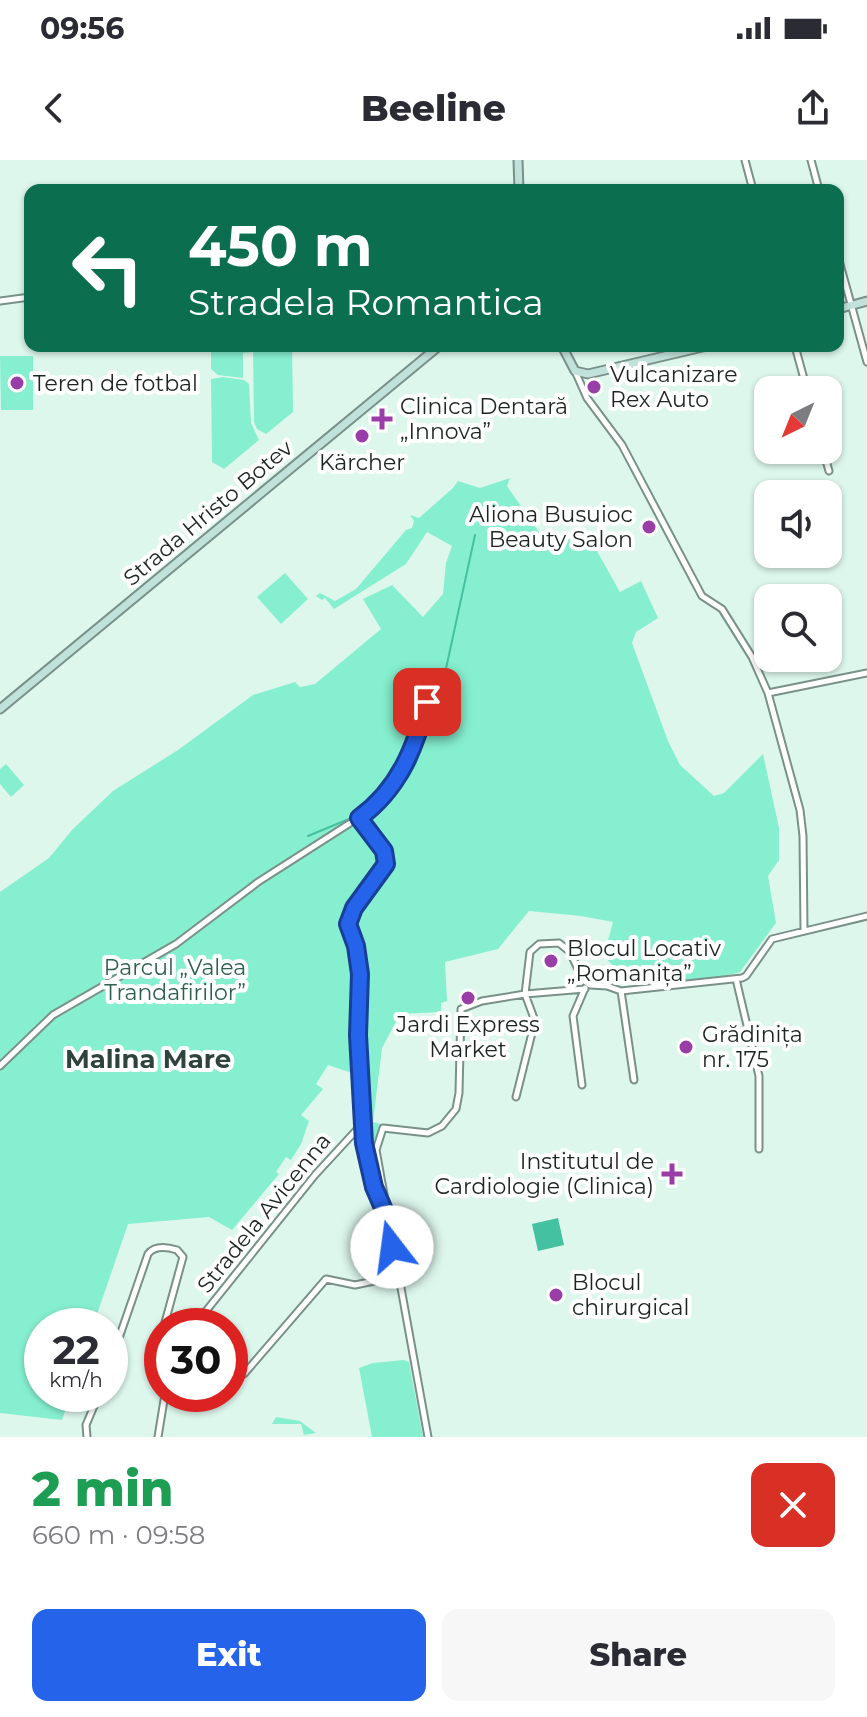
<!DOCTYPE html>
<html lang="en">
<head>
<meta charset="utf-8">
<style>
	:root { --surface:#fff; --page:#f7f7f7; --text:#2b2b33; --muted:#7c7c81; --accent:#2563eb }
	body { margin:0; font-family:Montserrat,sans-serif; background:var(--page); color:var(--text); height:100vh; display:flex; flex-direction:column; font-size:30px; white-space:nowrap }
	* { box-sizing:border-box; margin:0 }
	p { font-size:26px; color:var(--muted) }
	.icon { flex:none; width:44px; height:44px; fill:none; stroke:currentColor; stroke-width:2; stroke-linecap:round; stroke-linejoin:round }
	.map { position:relative; height:1277px; overflow:hidden }
	.details { display:flex; flex-direction:column; background:var(--surface); flex:1 }
	.details>* { flex:none }
	.guide { position:absolute; left:24px; top:24px; width:820px; height:168px; border-radius:16px; box-shadow:0 2px 6px #0004; background:#0b6e4f; color:#fff; overflow:hidden }
	.needle { width:52px; rotate:223deg }
	.tools { position:absolute; left:754px; top:216px; display:grid; gap:16px }
	.tools a { display:grid; place-items:center; width:88px; height:88px; border-radius:16px; background:var(--surface); box-shadow:0 2px 6px #0004; font-size:40px }
	.speed { position:absolute; left:24px; top:1148px; display:flex; gap:16px; font-size:40px; font-weight:700; text-align:center }
	.speed>* { display:grid; place-content:center; width:104px; height:104px; border-radius:50%; background:var(--surface); box-shadow:0 2px 6px #0004; line-height:1 }
	.speed small { font-size:20px; font-weight:400 }
	.speed .limit { border:12px solid #d22; background:#fff; color:#111 }
	.pin { position:absolute; display:grid; place-items:center; width:68px; height:68px; color:#fff; margin:-34px; border-radius:16px; box-shadow:0 4px 12px #0006 }
	.me { position:absolute; width:88px; margin:-44px; rotate:345deg; stroke-linejoin:round; filter:drop-shadow(0 0 6px #0008) }
	.turn { display:flex; align-items:center; gap:28px; height:168px; padding:0 32px; font-size:36px }
	.turn .icon { width:104px; height:104px; stroke-width:2.5 }
	.turn b { display:block; font-size:56px; line-height:68px }
	.round { display:grid; place-items:center; flex:none; width:84px; height:84px; border-radius:16px; background:var(--page) }
	.summary { display:flex; align-items:center; justify-content:space-between; height:136px; padding:0 32px }
	h1 { font-size:48px; font-weight:800; line-height:60px; color:#1e9e55 }
	.primary-button { display:flex; gap:16px; margin-top:auto; padding:16px 32px }
	.primary-button a { flex:1; height:92px; border-radius:16px; background:var(--accent); color:#fff; font-size:32px; font-weight:800; line-height:92px; text-align:center }
	.primary-button a+a { background:var(--page); color:var(--text) }
	.status { display:flex; justify-content:space-between; align-items:center; height:56px; padding:0 40px; background:var(--surface); direction:ltr }
	.status svg { height:22px; fill:currentColor }
	header { display:flex; justify-content:space-between; align-items:center; height:104px; padding:0 32px; background:var(--surface); font-size:36px; font-weight:800 }
	.map>svg:first-child { display:block }
</style>
</head>
<body>
<div class="status"><b>09:56</b><svg viewBox="0 0 49 12"><path d="M0 12V9h3v3zM5 12V6h3v6zM10 12V3h3v9zM15 12V0h3v12zM26 1h20v11H26zM47 4h2v5h-2z"/></svg></div>
<header><svg class="icon" aria-label="back" viewBox="0 0 24 24"><path d="M15 5l-7 7 7 7"/></svg>Beeline<svg class="icon" aria-label="share" viewBox="0 0 24 24"><path d="M12 15V3M7 8l5-5 5 5M5 13v7h14v-7"/></svg></header>
<div class="map">
<svg width="867" height="1277" viewBox="0 0 867 1277">
	<rect width="100%" height="100%" fill="#ddf7ed"/>
	<path fill="#86efcf" d="M211,186H251V192L243,193V218L218,215L211,209Z
		M253,186H292L293,252L266,274L257,269L254,262Z
		M0,196H33V250H1Z
		M223,217L244,220L249,224L251,263L259,280L224,309L212,302L211,219Z
		M510,318L507,326L539,372L567,375L577,391L593,384L620,432L641,421L658,458L636,472L632,483L668,581L680,605L714,636L724,633L763,594L779,668V700L768,716L776,763L740,812C726,817 667,825 652,824C637,823 612,809 604,795L613,762L581,756L529,751L498,789L445,802L447,841L441,843V852L400,854L382,888L373,962L380,964L372,994L367,979L364,917L328,905L316,924L323,929L301,955L309,961L301,984L291,1000L286,997L276,1012L279,1014L232,1070L209,1057L128,1064L93,1166H42V1234H71L62,1260L0,1253V732L49,698L72,670L113,631L178,590L253,535L295,522L300,527L315,524L381,469L363,439L392,425L423,457L443,434L446,403L452,386L427,372L406,404L334,449L325,438L322,440L316,436L320,433L335,441L356,429L406,370L412,368L414,361L410,355L419,358L453,328L458,321L480,328Z
		M285,413L308,439L281,464L257,437Z
		M6,604L24,625L11,637L0,624V609Z
		M404,1200L409,1202L423,1277H372L359,1208L373,1203Z
		M276,1257L300,1261L316,1273L304,1275L301,1264H272Z"/>
	<path fill="#44c1a0" d="M558,1058L564,1085L538,1091L532,1064Z"/>
	<g fill="none" stroke-linecap="round" stroke-linejoin="round">
		<path stroke="#44c1a0" stroke-width="2" d="M381,645L408,617L416,602L442,527L475,375
			M308,676L349,659L373,642"/>
		<g stroke="#799188" stroke-width="9">
			<path id="street" d="M745,0L753,30
				M811,0L819,30
				M838,97L867,202
				M0,141L30,137
				M795,186L807,230
				M575,211L587,238L622,285L702,436L722,449L752,497L768,533L800,650L803,676L804,771
				M823,290L829,311
				M768,533L867,513
				M359,658C371,672 390,689 385,708L354,748L348,764C362,804 358,825 358,866C358,882 361,899 362,915C364,962 361,1010 385,1053
				M736,819L759,916V989
				M621,831L634,920
				M0,906L53,855L176,784L258,722L369,651L390,630L402,611L422,564L429,529V520
				M582,925L573,856L585,828
				M516,937L535,861L525,834L585,829
				M194,1166L315,1015L362,964
				M110,1204L148,1094C155,1085 167,1087 177,1090L183,1097L164,1166
				M244,1214L326,1119L355,1125L398,1116
				M87,1277L86,1265L99,1234
				M158,1277L165,1234
				M428,1277L376,990L383,968L428,973L442,966L456,949L459,933L461,849L482,841L525,834L530,792L539,784L559,783L570,792L583,820L590,825L607,826L621,831L742,818L746,816L772,779L867,756"/>
		</g>
		<g stroke="#799188" stroke-width="11">
			<path id="secondary" d="M518,0L519,30
				M838,149L867,141
				M562,186L575,211L588,214L707,186
				M0,549L439,186"/>
		</g>
		<use href="#street" stroke="#fff" stroke-width="5"/>
		<use href="#secondary" stroke="#c1e2da" stroke-width="7"/>
	</g>
	<g fill="none" stroke-linecap="round" stroke-linejoin="round">
		<g stroke="#184099" stroke-width="20">
			<path id="route" d="M392,1087L387,1057L374,1027L364,983L358,875L360,814L356,786L348,764L354,748L386,704L384,691L359,658C399,629 415,588 427,542"/>
		</g>
		<use href="#route" stroke="#2563eb" stroke-width="14"/>
	</g>
	<g fill="#993da7" stroke="#fff" stroke-width="3">
		<circle cx="17" cy="223" r="8"/>
		<circle cx="594" cy="227" r="8"/>
		<path d="M378 247h8v8h8v8h-8v8h-8v-8h-8v-8h8z"/>
		<circle cx="362" cy="276" r="8"/>
		<circle cx="649" cy="367" r="8"/>
		<circle cx="551" cy="801" r="8"/>
		<circle cx="468" cy="838" r="8"/>
		<circle cx="686" cy="887" r="8"/>
		<path d="M668 1002h8v8h8v8h-8v8h-8v-8h-8v-8h8z"/>
		<circle cx="556" cy="1135" r="8"/>
	</g>
	<g text-anchor="middle" dominant-baseline="central" stroke-width="8" stroke-linejoin="round" paint-order="stroke">
		<g font-size="22" fill="#1c2522" stroke="#fff" text-anchor="start">
			<text x="610" y="214">Vulcanizare<tspan x="610" dy="25">Rex Auto</tspan></text>
			<text x="33" y="223">Teren de fotbal</text>
			<text x="400" y="246">Clinica Dentară<tspan x="400" dy="25">„Innova”</tspan></text>
			<text x="362" y="302" text-anchor="middle">Kärcher</text>
			<text x="633" y="354" text-anchor="end">Aliona Busuioc<tspan x="633" dy="25">Beauty Salon</tspan></text>
			<text x="567" y="788">Blocul Locativ<tspan x="567" dy="25">„Romanița”</tspan></text>
			<text x="468" y="864" text-anchor="middle">Jardi Express<tspan x="468" dy="25">Market</tspan></text>
			<text x="702" y="874">Grădinița<tspan x="702" dy="25">nr. 175</tspan></text>
			<text x="654" y="1001" text-anchor="end">Institutul de<tspan x="654" dy="25">Cardiologie (Clinica)</tspan></text>
			<text x="572" y="1122">Blocul<tspan x="572" dy="25">chirurgical</tspan></text>
		</g>
		<g font-size="22" fill="#1c2522" stroke="#fff">
			<text transform="translate(208 353) rotate(-40)">Strada Hristo Botev</text>
			<text transform="translate(264 1053) rotate(-51)">Stradela Avicenna</text>
		</g>
		<g font-size="22" fill="#2e6051" stroke="#fff">
			<text x="175" y="807">Parcul „Valea<tspan x="175" dy="25">Trandafirilor”</tspan></text>
		</g>
		<g font-size="26" font-weight="bold" fill="#2e433c" stroke="#fff">
			<text x="148" y="899">Malina Mare</text>
		</g>
	</g>
</svg>
<div class="tools">
<a><svg class="needle" viewBox="-14 -14 28 28"><path d="M0-13l5 13h-10z" fill="#e53935"/><path d="M0 13l5-13h-10z" fill="#7c7c81"/></svg></a>
<a><svg class="icon" aria-label="sound" viewBox="0 0 24 24"><path d="M4 9h4l5-4v14l-5-4H4zM17 9q2 3 0 6"/></svg></a>
<a><svg class="icon" aria-label="search" viewBox="0 0 24 24"><circle cx="10" cy="10" r="6"/><path d="M15 15l6 6"/></svg></a>
</div>
<div class="speed"><div>22<small>km/h</small></div><div class="limit">30</div></div>
<div class="pin" style="left:427px;top:542px;background:#d93025"><svg class="icon" aria-label="arrive" viewBox="0 0 24 24"><path d="M6 21V4h12l-3 4 3 4H6"/></svg></div>
<svg class="me" style="left:392px;top:1087px" viewBox="-20 -20 40 40"><circle r="19" fill="#fff"/><path d="M0-13L10 11 0 6-10 11z" fill="#2563eb"/></svg>
<div class="guide">
<div class="turn"><svg class="icon" aria-label="left" viewBox="0 0 24 24"><path d="M17 20v-9H6M10 6l-5 5 5 5"/></svg><div><b>450 m</b>Stradela Romantica</div></div>
</div>
</div>
<section class="details">
<div class="summary"><div><h1>2 min</h1><p>660 m · 09:58</p></div><a class="round" style="background:#d93025;color:#fff"><svg class="icon" aria-label="close" viewBox="0 0 24 24"><path d="M6 6l12 12M18 6L6 18"/></svg></a></div>
<div class="primary-button"><a>Exit</a><a>Share</a></div>
</section>
</body>
</html>
